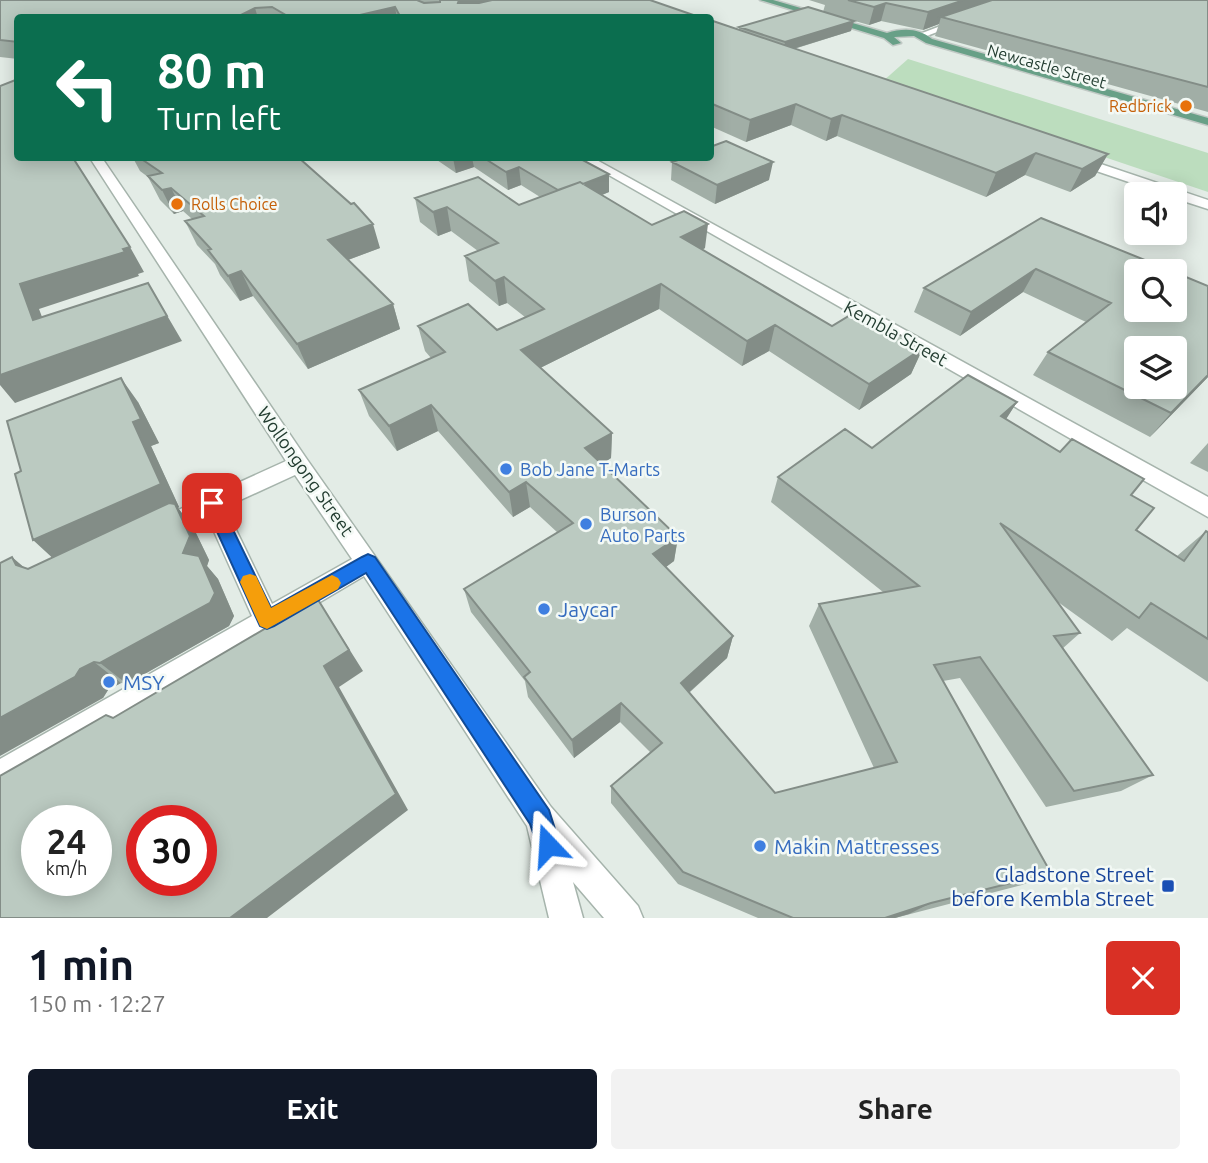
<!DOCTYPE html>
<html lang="en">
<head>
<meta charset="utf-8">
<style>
	:root { --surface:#fff; --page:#f2f2f2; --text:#222; --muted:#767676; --accent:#111827 }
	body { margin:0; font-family:Ubuntu,sans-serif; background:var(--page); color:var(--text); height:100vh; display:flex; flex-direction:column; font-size:26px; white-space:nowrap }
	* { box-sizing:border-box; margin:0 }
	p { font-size:23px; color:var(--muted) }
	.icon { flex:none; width:38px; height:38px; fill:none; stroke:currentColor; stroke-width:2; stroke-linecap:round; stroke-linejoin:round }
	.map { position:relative; height:918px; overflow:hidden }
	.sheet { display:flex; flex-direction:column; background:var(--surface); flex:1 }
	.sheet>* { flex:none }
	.top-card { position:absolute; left:14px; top:14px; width:700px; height:147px; border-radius:7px; box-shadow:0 4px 18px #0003; background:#0b6e4f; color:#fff; overflow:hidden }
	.buttons { position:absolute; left:1124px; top:182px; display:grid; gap:14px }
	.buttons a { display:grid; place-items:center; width:63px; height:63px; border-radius:7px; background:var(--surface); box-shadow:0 4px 18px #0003; font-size:35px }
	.speed { position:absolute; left:21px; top:805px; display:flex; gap:14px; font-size:35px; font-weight:700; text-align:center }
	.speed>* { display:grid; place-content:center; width:91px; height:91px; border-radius:50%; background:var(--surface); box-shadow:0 4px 18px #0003; line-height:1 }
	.speed small { font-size:18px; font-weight:400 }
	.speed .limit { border:10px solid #d22; background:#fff; color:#111 }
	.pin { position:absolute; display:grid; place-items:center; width:60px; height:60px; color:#fff; margin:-30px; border-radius:14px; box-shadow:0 4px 10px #0006 }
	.me { position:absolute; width:77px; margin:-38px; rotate:340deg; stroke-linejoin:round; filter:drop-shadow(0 0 5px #0008) }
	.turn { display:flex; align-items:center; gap:24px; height:147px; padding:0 28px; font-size:32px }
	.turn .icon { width:91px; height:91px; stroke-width:2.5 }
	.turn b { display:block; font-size:49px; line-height:60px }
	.round { display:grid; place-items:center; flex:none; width:74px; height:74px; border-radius:7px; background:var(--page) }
	.summary { display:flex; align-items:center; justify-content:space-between; height:119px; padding:0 28px }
	h1 { font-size:42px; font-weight:700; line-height:52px; color:var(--accent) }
	.cta { display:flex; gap:14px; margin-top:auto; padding:14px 28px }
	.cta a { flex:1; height:80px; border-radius:7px; background:var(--accent); color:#fff; font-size:28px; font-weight:700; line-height:80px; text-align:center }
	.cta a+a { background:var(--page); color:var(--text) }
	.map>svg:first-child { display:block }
</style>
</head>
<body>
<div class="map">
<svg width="1208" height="918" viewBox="0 0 1208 918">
	<rect width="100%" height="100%" fill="#e3ece6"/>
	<path fill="#bcddbe" d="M908,59L1208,153V192L882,82Z"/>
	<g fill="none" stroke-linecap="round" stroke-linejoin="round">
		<g stroke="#a6b4ac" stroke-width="3">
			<path id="minor" d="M959,19L966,21L924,37L917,35Z
				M1074,155L1208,200V209L1174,198V194H1164L1070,162V156Z
				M90,158H102L306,458L551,807L638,906L643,918H604L573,882L583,918H549L527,826L364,576L0,791V759L252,616L207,516L160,538L152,536L149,529L152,522L286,461ZM295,475L352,559L272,604L225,507Z
				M579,158H593L1208,497V517Z"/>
		</g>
		<g stroke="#c1c9c5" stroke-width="3">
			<path id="major" d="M760,0H773L887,33C903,28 919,28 932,39L1208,118V125L926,43L914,36L894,37L901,43L893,45L884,38Z"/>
		</g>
		<use href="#minor" fill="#fff" fill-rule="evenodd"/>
		<use href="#major" fill="#68a087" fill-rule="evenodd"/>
	</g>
	<path fill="#a1aea6" d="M0,0H650L702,18H18V59L0,57Z
		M809,0H1208V112L935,36L939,24L923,30L881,21L869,25L823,12L825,5Z
		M710,20L739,30V27L851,31L794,49L1108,154L1095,176L1070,192L1025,175L986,197L837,136L826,141L791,125L746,142L710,126Z
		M133,158H299L380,248L348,260L393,304L400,329L308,369L253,296L240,301L220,275L215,264L197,245L185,221L192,219L183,211L174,214L160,200L148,177L140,171Z
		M434,158H579L609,174V192L602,195L652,225L705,248L702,250L832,326L923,348L911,374L859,410L769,351L742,366L659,309L540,368L612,433L611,458L602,464L678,537L674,561L666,567L733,636L727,658L689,693L775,793L874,768L809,626L819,604L883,592L771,502L778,477L1017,402L1006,419L1131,495L1136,530L1177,556L1206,531L1208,532V682L1127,628L1112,641L1058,602L1080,633L1062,649L1153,775L1121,791L1046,807L960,678L943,681L1051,873L1022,885L895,918H758L678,884L611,803V786L651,753L620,722L574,758L528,697L525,681L471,612L464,589L558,533L530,507L513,517L438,431L397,451L369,416L359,390L431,358L425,351L418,326L497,330L525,317L507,303L499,306L469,281L465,256L478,251L451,231L438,236L420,222L415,198L519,205L540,197L521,185L508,190L474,167L456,173Z
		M672,162L769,180L715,204L671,180Z
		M1041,218L1208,286V377L1150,437L1033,375L1048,352L1086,322L1023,292L960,336L914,312L924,288Z
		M138,402L159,443L151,446L179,507L178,508L194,529L209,560L207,566L218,579L234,616L229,626L127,684L121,683L108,690L103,698L25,568L28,569L52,558L21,471Z
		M1208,443V472L1190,463Z"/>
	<path fill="#838d87" d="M459,0H526L461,18L458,3Z
		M964,0H1008L941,17L939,24L923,30L928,12Z
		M886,3L881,21L869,25L874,7Z
		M395,7L397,18H347Z
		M255,8L258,18H235Z
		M854,21L851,31L783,52L785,42Z
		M796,104L791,125L746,142L750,120Z
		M842,115L837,136L826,141L831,119Z
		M1036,153L1025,175L986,197L996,173Z
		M1108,154L1095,176L1070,192L1082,169Z
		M453,158H472L474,167L456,173Z
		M773,162L769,180L715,204L717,185Z
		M519,167L521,185L508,190L506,172Z
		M609,174V192L562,211L561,192Z
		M171,188L183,211L174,214L162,190Z
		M447,207L451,231L438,236L433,212Z
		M373,224L380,248L337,264L328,240Z
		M708,224L705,248L678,262L681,237Z
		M130,247L144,272L138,274L139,276L39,309L53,346L33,320L20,284Z
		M1036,269L1023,292L960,336L971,312Z
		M241,271L253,296L240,301L228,276Z
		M504,277L507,303L499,306L495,281Z
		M148,283L182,341L15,403L0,385V375Z
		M661,284L659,309L524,376L521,350Z
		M393,304L400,329L308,369L297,344Z
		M775,325L769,351L742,366L747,341Z
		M923,348L911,374L859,410L869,384Z
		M1208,375V377L1150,437L1171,413Z
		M121,378L138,402L159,443L151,446L179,507L178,508L194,529L209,560L207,566L218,579L234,616L229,626L127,684L100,663L58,563L33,540L133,422Z
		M1017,402L1001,427V416Z
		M431,405L438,431L397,451L389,426Z
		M612,433L611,458L586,474L585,448Z
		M526,482L530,507L513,517L509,492Z
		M678,537L674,561L651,578L653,554Z
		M12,557L40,581L16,565Z
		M317,598L363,671L339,687L408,810L267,918H230L324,666Z
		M733,636L727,658L676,704L681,683Z
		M94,662L121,683L108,690L103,698L0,756V718L80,669Z
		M621,703L620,722L574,758L572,740Z
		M931,903L909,914L895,918H885Z"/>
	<path fill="#bbcac1" stroke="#838d87" stroke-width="2" fill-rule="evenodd" d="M0,0H417L424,3L440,2V0H459L458,3H479L492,0H650L702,18H401L395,7L347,18H291L272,7L255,8L235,18H18V42L0,40Z
		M848,0H964L928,12L886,3L874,7Z
		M992,0H1208V87L941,17Z
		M808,7L854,21L785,42L739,27Z
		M710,20L1108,154L1082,169L1036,153L996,173L842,115L831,119L796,104L750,120L710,103Z
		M18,79V158H73L130,247L123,249L125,252L20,284L33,320L148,283L167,316L0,375V86Z
		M726,141L773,162L717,185L672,162L684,158H710V147Z
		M140,158H299L351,204L354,203L373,224L328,240L393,304L297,344L241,271L228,276L208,250L211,249L185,221L204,216L171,188L162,190L148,176L162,173Z
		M484,158H579L609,174L583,184L580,182L558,190L519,167L506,172Z
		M478,177L519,205L580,182L652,225L684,211L708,224L681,237L832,326L857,311L923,348L869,384L775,325L747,341L661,284L521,350L612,433L585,448L678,537L653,554L733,636L681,683L775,793L897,762L819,604L919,586L778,477L845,429L872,448L968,375L1017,402L1001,416L1060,452L1072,439L1144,479L1131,495L1154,508L1136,530L1184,561L1206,531L1208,532V639L1151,603L1139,618L1000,523L1080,633L1054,636L1153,775L1074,791L980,657L934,665L1051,873L931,903L885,918H793L683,872L611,786L662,743L621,703L572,740L524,677L530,672L464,589L573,523L526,482L509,492L431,405L389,426L359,390L445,352L418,326L468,304L497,330L544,309L504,277L495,281L465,256L498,243L447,207L433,212L415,198Z
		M1041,218L1172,271H1136V310H1174V272L1208,286V375L1171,413L1048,352L1111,303L1036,269L971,312L924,288ZM1136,348H1174V387H1136Z
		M121,378L141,419L133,422L161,484L33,540L15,474L21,471L7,421Z
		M169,503L175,504L190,536L183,553L199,556L215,593L210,603L100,663L94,662L80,669L75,677L0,718V563L12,557L16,565L28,569Z
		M317,598L349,650L324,666L396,794L230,918H0V776L106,715L113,718ZM37,821H96V880H37ZM142,821H201V880H142Z"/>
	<path fill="#1a73e8" stroke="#114b97" stroke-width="2" d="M212,497L218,499L271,608L362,557L368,554L375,557L549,810L560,845L557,853L548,857L540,853L530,824L366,573L274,626L267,629L260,626L204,503L206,499Z"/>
	<path fill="#f59e0b" d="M250,574L256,576L271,608L332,575L338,578L341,583L338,589L267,629L260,626L240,582L243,576Z"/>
	<g fill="#e8710a" stroke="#f3f9f5" stroke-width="2.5">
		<circle cx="1186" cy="106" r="7"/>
		<circle cx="177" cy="204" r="7"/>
	</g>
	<g fill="#3f7fe0" stroke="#f3f9f5" stroke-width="2.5">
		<circle cx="506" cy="469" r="7"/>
		<circle cx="586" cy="524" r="7"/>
		<circle cx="544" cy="609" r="7"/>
		<circle cx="109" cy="682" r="7"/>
		<circle cx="760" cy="846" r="7"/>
	</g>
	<rect fill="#1a4fb4" stroke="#f3f9f5" stroke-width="2.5" x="1161" y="879" width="14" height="14" rx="3.5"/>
	<g text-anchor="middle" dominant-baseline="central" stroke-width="5" stroke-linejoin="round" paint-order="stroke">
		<g font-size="16" fill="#233d31" stroke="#f3f9f5">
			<text transform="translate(1047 66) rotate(16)">Newcastle Street</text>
		</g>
		<g font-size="16" fill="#c56008" stroke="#f3f9f5" text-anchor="end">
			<text x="1172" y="106">Redbrick</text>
			<text x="191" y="204" text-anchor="start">Rolls Choice</text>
		</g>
		<g font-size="18" fill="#233d31" stroke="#f3f9f5">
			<text transform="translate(896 333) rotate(29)">Kembla Street</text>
			<text transform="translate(306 471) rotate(55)">Wollongong Street</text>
		</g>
		<g font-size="18" fill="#366cbe" stroke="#f3f9f5" text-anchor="start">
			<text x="520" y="469">Bob Jane T-Marts</text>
			<text x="600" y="514">Burson<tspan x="600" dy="21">Auto Parts</tspan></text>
		</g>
		<g font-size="21" fill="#366cbe" stroke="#f3f9f5" text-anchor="start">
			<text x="558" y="609">Jaycar</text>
			<text x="123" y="682">MSY</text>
			<text x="774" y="846">Makin Mattresses</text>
		</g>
		<g font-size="21" fill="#164399" stroke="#f3f9f5" text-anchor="end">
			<text x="1154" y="874">Gladstone Street<tspan x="1154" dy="24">before Kembla Street</tspan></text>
		</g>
	</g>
</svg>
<div class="buttons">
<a><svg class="icon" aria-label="sound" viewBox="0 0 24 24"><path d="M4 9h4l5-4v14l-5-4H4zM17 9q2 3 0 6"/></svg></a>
<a><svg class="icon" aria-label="search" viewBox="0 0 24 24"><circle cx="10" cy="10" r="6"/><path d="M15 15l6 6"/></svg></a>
<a><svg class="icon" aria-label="layers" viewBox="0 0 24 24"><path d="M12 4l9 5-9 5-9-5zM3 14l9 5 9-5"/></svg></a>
</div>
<div class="speed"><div>24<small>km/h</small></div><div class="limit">30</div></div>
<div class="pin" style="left:212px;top:503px;background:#d93025"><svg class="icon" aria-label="arrive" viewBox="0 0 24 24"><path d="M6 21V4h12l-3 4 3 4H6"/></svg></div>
<svg class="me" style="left:548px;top:845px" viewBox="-20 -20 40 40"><path d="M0-17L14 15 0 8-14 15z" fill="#1a73e8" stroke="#fff" stroke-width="4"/></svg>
<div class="top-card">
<div class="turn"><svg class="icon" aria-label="left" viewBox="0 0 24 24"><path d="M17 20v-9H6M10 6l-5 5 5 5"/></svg><div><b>80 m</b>Turn left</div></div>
</div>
</div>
<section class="sheet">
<div class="summary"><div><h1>1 min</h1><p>150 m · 12:27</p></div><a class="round" style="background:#d93025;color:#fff"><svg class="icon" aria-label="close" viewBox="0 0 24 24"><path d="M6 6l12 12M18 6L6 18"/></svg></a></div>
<div class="cta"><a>Exit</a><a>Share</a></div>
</section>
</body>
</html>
